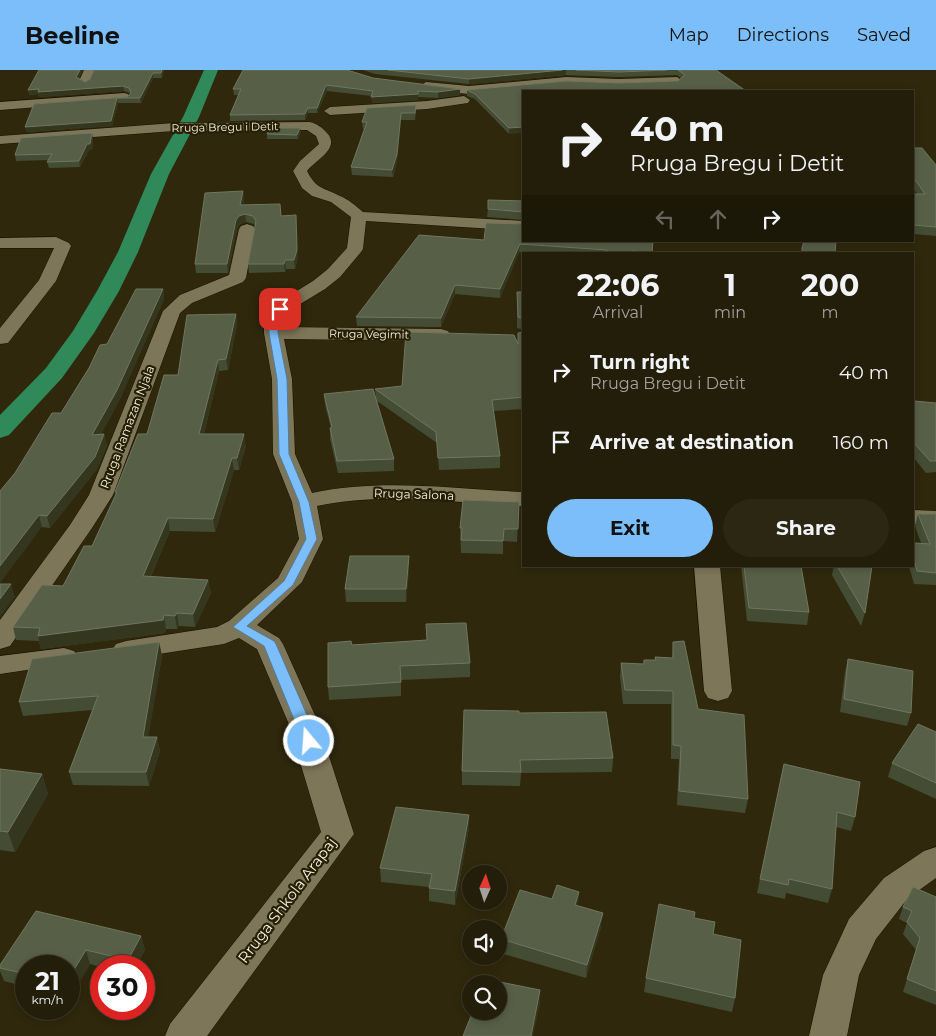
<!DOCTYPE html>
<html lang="en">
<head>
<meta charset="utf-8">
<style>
	:root { --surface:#231e0a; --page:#2b2713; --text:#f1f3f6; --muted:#a3a29c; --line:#403c2b; --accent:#7cbef9 }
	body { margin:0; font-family:Montserrat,sans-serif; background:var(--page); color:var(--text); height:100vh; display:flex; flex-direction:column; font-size:19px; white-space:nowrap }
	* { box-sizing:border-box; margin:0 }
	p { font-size:16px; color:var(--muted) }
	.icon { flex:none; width:28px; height:28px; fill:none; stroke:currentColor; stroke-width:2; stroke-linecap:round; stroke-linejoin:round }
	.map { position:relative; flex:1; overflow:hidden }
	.panel { position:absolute; left:522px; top:182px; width:392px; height:315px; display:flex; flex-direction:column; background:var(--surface); border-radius:0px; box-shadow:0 2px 8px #0003,0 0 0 1px var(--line) }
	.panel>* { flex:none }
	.hud { position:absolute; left:522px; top:20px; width:392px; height:152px; border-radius:0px; box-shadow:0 2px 8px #0003,0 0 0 1px var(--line); background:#231e0a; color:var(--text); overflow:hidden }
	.needle { width:32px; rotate:3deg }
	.buttons { position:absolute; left:462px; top:795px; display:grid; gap:10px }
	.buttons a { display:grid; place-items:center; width:45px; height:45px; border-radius:50%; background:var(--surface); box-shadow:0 2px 8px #0003,0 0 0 1px var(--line); font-size:25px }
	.speed { position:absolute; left:15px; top:885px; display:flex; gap:10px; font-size:25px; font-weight:700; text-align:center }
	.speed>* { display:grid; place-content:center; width:65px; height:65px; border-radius:50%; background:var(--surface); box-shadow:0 2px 8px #0003,0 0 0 1px var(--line); line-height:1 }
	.speed small { font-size:12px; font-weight:400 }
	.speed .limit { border:8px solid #d22; background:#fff; color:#111 }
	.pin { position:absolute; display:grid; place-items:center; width:42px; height:42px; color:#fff; margin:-21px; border-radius:10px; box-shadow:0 2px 8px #0006 }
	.me { position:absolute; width:55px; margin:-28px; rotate:342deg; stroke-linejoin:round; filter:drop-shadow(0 0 4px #0008) }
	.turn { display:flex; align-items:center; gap:18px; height:105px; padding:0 25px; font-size:22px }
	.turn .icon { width:65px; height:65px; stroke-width:2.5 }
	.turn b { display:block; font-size:35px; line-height:42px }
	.lanes { display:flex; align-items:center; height:48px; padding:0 25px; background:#0003; justify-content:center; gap:25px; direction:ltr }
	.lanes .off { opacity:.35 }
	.eta { display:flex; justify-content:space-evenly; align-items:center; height:85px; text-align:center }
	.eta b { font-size:30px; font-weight:700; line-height:35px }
	.action { display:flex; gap:10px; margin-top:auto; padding:10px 25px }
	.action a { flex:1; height:58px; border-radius:30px; background:var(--accent); color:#111; font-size:20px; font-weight:700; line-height:58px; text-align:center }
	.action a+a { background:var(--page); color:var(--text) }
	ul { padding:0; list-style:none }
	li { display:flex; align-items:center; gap:15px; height:70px; padding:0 25px }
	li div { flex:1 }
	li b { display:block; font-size:19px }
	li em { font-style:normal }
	header { display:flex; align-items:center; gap:30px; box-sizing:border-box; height:70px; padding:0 25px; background:var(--accent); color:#111 }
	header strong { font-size:24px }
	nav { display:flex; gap:28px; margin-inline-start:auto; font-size:18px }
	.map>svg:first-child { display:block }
</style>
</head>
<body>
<header>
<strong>Beeline</strong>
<nav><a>Map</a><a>Directions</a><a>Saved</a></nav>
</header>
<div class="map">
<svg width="936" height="966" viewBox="0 0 936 966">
	<rect width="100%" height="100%" fill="#2f280d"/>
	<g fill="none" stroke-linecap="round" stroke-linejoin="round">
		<path fill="#308958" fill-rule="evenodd" d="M204,0H218L199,47L169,104L138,182L119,221L94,263L62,308L9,365L0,368V345L46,298L73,261L97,221L118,182L151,104L183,47Z"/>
		<g stroke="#171100" stroke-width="1">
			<path id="minor" d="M84,0H96L89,13L85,15L79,11Z
				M566,7L619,9L677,7L683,11L677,15L619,17L566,15L469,24L426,20L420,16L426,12L469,16Z
				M124,23L128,24L130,27L128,30L0,40V32Z
				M464,26L470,30L468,33L427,39L330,45L324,41L330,37L427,31Z
				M310,52C317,54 323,58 327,63C341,78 316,90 307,101C317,120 323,117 340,126C348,129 356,136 363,142L524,151V161L366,151L363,179L361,182L340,207L325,219L287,242L282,251V257L441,259L448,261L450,265L448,269L441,271L284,269L292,309L295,384L312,423C381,408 454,419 524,422V436C457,433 382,422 317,436L323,469L302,512L257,555L279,568L283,574L318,652L354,764L207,966H165L170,954L321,762L288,652L257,579L239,568L224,574L126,589L116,586L112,580L116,574L126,571L217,557L229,551L278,508L299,469L292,432L273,384L272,309L264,263V251L274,235L313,211L328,199L347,178L351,147L331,132L312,126L302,118L293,101L300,91L319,74L316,66L307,60L174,61L0,74V66L174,53Z
				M247,154L253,156L255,159L246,208L243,212L192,233L180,243L113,425L92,458L10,576L0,579V550L70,455L89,425L163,241L180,225L229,205L239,159L241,156Z
				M56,167L69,173L71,176L56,211L8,273L0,274V258L39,210L54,178H0V168Z
				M914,440L936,441V455L914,454Z
				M694,496H720L732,621L728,628L718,631L708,628L704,621Z
				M64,578L74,581L78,587L74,593L0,604V586Z
				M936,777V808L908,828L876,869L859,905L847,966H809L823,905L849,849L884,808L924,781Z"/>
		</g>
		<use href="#minor" fill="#7e7658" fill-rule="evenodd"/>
	</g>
	<path fill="#444d34" d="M39,0H83L79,8L85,12L164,0L162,8H153L141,33H118L112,56L26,62L34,34L127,27L130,24V23L124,21L39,27L38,24L29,25Z
		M363,0H716L509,64L475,29L467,26V20L678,11L681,8L677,5L619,7L566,5L469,14L375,4Z
		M373,8L460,19V25L438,28L418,27V30L372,33V26L327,21L317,43H308L305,50L230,51V45L238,25H234L233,19Z
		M367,38L416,42L415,50H401L397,91L393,107L352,105L351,97L364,59H363L362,52Z
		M301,62L298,69H267V64Z
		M93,69L92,80H89L80,97L49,98L47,92L48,90L16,91L15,85Z
		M914,78L936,95V166L914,164V124H917L914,119Z
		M243,121L244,130L243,135L281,146L298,188L295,199H286L285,202L249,203L248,194L255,156L254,154L246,152L240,154L237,159L228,203H196L195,194Z
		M524,131V150L487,147L488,139Z
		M484,170L653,171L652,184H542L519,182L500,228L455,224L441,257L357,256L356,247Z
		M163,219L164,229L119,331L101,364H104L107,376L97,399L50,458L42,457L15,403L61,343Z
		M517,222H524V260L517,258Z
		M236,244L237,255L228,300L219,301L204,364L246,376L239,400H234L215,462L170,461L151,506L208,510L211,523L195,557L179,556L177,559H166L165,563L41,579L39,571L16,570L13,557L63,516L92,476L115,426V422L178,305Z
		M524,262V339L493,341L500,386V398L439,400L437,373L377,331L394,389V401L338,403L330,369V358H331L325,335L324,324L376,327L375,319L402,316L518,273V263Z
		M914,331L936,333V402L926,403L914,388Z
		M519,432L517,472L503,471V484L461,483L460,458Z
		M918,444H936V515L914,514L909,496H914V473H921L915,456Z
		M409,486V499L406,532H346L345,519Z
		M741,496H801L809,542L807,555L747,551Z
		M834,496H872L865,543L861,556L832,505Z
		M426,554L470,593V607L401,610V626L329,630L328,617L352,575L427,570Z
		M159,572L162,586L148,667H157L160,681L149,716L73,715L69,702L92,640L23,646L19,632Z
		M673,572L698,639L748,729L745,743L677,735L679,689H671V634H623L620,607L621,593L643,594L644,590H655V587L672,588Z
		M848,589L911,643L907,656L840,642L845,602Z
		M519,643L613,688L612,702L521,703L520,716L462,715V701Z
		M936,662V729L888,707L892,693Z
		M784,694L855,747L851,761L836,757L832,819L828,833L786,823L785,829L757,823Z
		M0,699L42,704L48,724L15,782L0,780Z
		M469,745V758L455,835L429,831V817L381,812L380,798Z
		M936,827V935L903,922L916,880L903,864L907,853L899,849L903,837Z
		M578,836L601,857L586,908L500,883L501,869Z
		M694,848L713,864L735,928L732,942L644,922L646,908Z
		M141,866L145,880L136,896L101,897L90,894L70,928H69V896H26V917L4,911L0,901V895Z"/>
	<path fill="#34371d" d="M80,0H83L77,12L76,7Z
		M162,0H164L162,8L161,3Z
		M566,0V5L469,14V9Z
		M153,3V8L141,33L140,28Z
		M326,15L327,21L317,43V38Z
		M123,16L124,21L39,27L38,24L29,25L28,20Z
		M460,19V25L438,28V22Z
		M418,21V30L372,33L371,27Z
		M117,28L118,33L112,56L26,62L25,57Z
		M308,38V43L305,50V44Z
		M401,43V50L397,91L393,107L392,100Z
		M524,57V63L509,64V58Z
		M300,58L301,62L298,69L297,65Z
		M92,63L93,69L92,80H89L80,97L79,91Z
		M243,121L244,130L241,144L240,135Z
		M245,144L246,152L240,154L237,159L228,203L227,194L236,150L239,146Z
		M297,154L298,188L295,199L294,190Z
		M520,174L519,182L500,228V219Z
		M285,190L286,199L285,202L284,194Z
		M455,215V224L441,257V248Z
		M163,219L164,229L119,331L95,376L92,365Z
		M236,244L237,255L228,300L226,289Z
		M218,290L219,301L201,376L199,364Z
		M104,364L107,376L97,399L50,458L47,446Z
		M244,364L246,376L239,400L237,388Z
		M232,388L234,400L215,462L213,449Z
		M39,445L42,457L0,513V496Z
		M168,448L170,461L145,519L143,506Z
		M409,486V499L406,532V519Z
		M208,510L211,523L195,557L193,544Z
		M11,514L15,527L0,547V529Z
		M177,543L179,556L177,559L175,546Z
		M164,545L166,559L165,563L41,579L38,566Z
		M159,572L162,586L146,681L143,667Z
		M157,667L160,681L149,716L146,702Z
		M42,704L48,724L15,782L8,762Z
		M469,745V758L455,835V821Z
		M579,822L578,836L575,835Z
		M603,843L601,857L586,908L587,895Z
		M141,866L145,880L136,896H129L128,890Z
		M86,880L90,894L70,928L69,925V908Z
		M540,920V934L533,966H531Z"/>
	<path fill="#575f47" stroke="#70765f" d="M39,0H80L76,7L85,12L90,9L94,0H162L161,3H153L140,28H117L111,51L25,57L34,34L127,27L131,23L129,18L123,16L38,22L39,19L28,20Z
		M243,0H347L373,8L460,19L438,22L418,21V24L371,27L373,21L326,15L317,38H308L305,44L230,45L241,19H233Z
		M388,0H562L469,9Z
		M576,0H667L619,2Z
		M678,0H716L746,21H524V57L509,58L475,24L467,20L566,11L619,13L678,11L685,5Z
		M416,35L415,43H401L397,84L392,100L351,97L367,52H362L367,38Z
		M270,58H300L297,65L267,64Z
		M92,63L90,74H87L79,91L47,92L52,84L15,85L21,68Z
		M914,78H922L936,95V157L914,155V124H925L914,108Z
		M243,121L240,135L280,134L281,146L296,145L297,180L294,190H285L284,194H248L256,151L253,146L245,144L239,146L236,150L227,194H195L205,123Z
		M488,130L524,131V142L488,139Z
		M486,153L524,154V171H653L652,183L632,181V184H606L607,180L520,174L500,219L455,215L441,248L356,247L419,165L484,170Z
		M804,171H836L835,184H802V178Z
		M136,219H163L117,320L92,365L104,364L95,387L47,446L39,445L0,496V421L15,403L52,343H61L89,298L100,275L107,274Z
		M517,222H524V249L518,247Z
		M236,244L226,289L218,290L199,364H244L237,388H232L213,449L168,448L143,506L208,510L193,544L177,543L175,546L164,545L163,550L38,566L40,558L13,557L42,515L63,516L84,476H92L117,422H115L138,364H147L164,305H178L187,245Z
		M406,262L514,265L518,274V263L524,262V284H523L524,285V327L492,330L500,386L438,388L436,362L375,319L402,316Z
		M373,319L394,389L337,391L330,358L332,357L324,324Z
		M914,331L936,333V391H930L914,373Z
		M463,430L519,432L518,459H504L503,471L461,470L462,458H460Z
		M918,444H936V503L917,501L914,489V473L930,474Z
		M350,486H409L406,519H345Z
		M744,496H801L809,542L749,538Z
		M837,496H872L865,543Z
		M0,514H11L0,529Z
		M466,553L470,593L400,596L401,612L328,617V573L351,571L352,575L427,570L426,554Z
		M684,571L698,639L744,645L748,729L679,721L681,676L673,675V621L625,620L621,593L644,594V590H656L655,587L673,588V572Z
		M159,572L143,667H157L146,702H69L98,626L19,632L32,589Z
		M848,589L913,601L911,643L844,629Z
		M464,640L519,641V643L606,642L613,688L520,690L521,702L462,701Z
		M918,654L936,662V713L892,693Z
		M784,694L860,712L855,747L837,742L832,819L789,809L788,815L760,809Z
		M0,699L42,704L8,762L0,761Z
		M396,737L469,745L455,821L429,818L432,804L380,798Z
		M557,815L579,822L575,835L603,843L587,895L501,869L520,820L552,829Z
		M913,817L936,827V921L907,909L920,868L907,852L912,841L903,837Z
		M659,834L695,842L694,848L715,852L713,864L741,870L735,928L646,908Z
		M36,841L141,866L128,890L86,880L69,908V896H26V904L0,898V895Z
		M485,909L540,920L531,966H463L473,941H499V914H483Z"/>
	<path fill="#7cbef9" stroke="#517ca2" d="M277,237L284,239L278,251V263L287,309L289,384L309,432L317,469L293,515L247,556L274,571L276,574L310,652L316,671L314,674H304L264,576L233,557L284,511L306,469L299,432L279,384L277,309L269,263V251Z"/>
	<g text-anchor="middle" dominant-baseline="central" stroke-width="4.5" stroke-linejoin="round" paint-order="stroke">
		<g font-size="11" fill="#f6f2e2" stroke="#261f04">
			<text transform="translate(225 57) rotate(-1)">Rruga Bregu i Detit</text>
			<text transform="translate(369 264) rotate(1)">Rruga Vegimit</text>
		</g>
		<g font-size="12" fill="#f6f2e2" stroke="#261f04">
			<text transform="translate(127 357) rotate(-69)">Rruga Ramazan Njala</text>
			<text transform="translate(414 424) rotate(2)">Rruga Salona</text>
		</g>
		<g font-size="15" fill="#f6f2e2" stroke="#261f04">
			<text transform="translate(287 830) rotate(-53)">Rruga Shkola Arapaj</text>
		</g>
	</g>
</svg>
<div class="buttons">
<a><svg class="needle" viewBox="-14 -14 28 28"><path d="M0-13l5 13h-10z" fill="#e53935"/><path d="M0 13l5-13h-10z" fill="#a3a29c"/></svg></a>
<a><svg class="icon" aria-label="sound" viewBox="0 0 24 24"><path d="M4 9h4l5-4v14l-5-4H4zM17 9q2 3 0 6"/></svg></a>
<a><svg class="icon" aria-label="search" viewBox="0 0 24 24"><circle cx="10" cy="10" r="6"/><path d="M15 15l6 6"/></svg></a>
</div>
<div class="speed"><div>21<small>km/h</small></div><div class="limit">30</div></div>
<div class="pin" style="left:280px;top:239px;background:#d93025"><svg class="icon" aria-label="arrive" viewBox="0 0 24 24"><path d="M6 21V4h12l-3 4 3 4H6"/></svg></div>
<svg class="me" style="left:309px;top:671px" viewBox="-20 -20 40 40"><circle r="17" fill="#7cbef9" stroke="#fff" stroke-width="3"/><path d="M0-11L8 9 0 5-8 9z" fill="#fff"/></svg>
<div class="hud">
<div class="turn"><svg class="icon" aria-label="right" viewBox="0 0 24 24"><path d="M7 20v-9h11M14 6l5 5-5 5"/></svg><div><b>40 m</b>Rruga Bregu i Detit</div></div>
<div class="lanes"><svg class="icon off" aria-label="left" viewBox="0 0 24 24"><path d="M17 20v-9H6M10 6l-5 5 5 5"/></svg><svg class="icon off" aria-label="ahead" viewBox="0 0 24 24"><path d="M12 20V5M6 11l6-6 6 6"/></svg><svg class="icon" aria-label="right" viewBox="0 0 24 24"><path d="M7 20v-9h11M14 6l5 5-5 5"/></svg></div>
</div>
<section class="panel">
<div class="eta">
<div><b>22:06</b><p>Arrival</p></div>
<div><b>1</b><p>min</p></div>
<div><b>200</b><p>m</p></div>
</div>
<ul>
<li><svg class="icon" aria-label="right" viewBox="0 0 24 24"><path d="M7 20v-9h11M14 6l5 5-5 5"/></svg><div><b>Turn right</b><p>Rruga Bregu i Detit</p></div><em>40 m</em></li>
<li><svg class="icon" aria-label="arrive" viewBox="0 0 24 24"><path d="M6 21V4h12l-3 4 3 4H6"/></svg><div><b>Arrive at destination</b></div><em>160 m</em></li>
</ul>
<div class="action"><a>Exit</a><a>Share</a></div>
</section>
</div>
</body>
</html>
